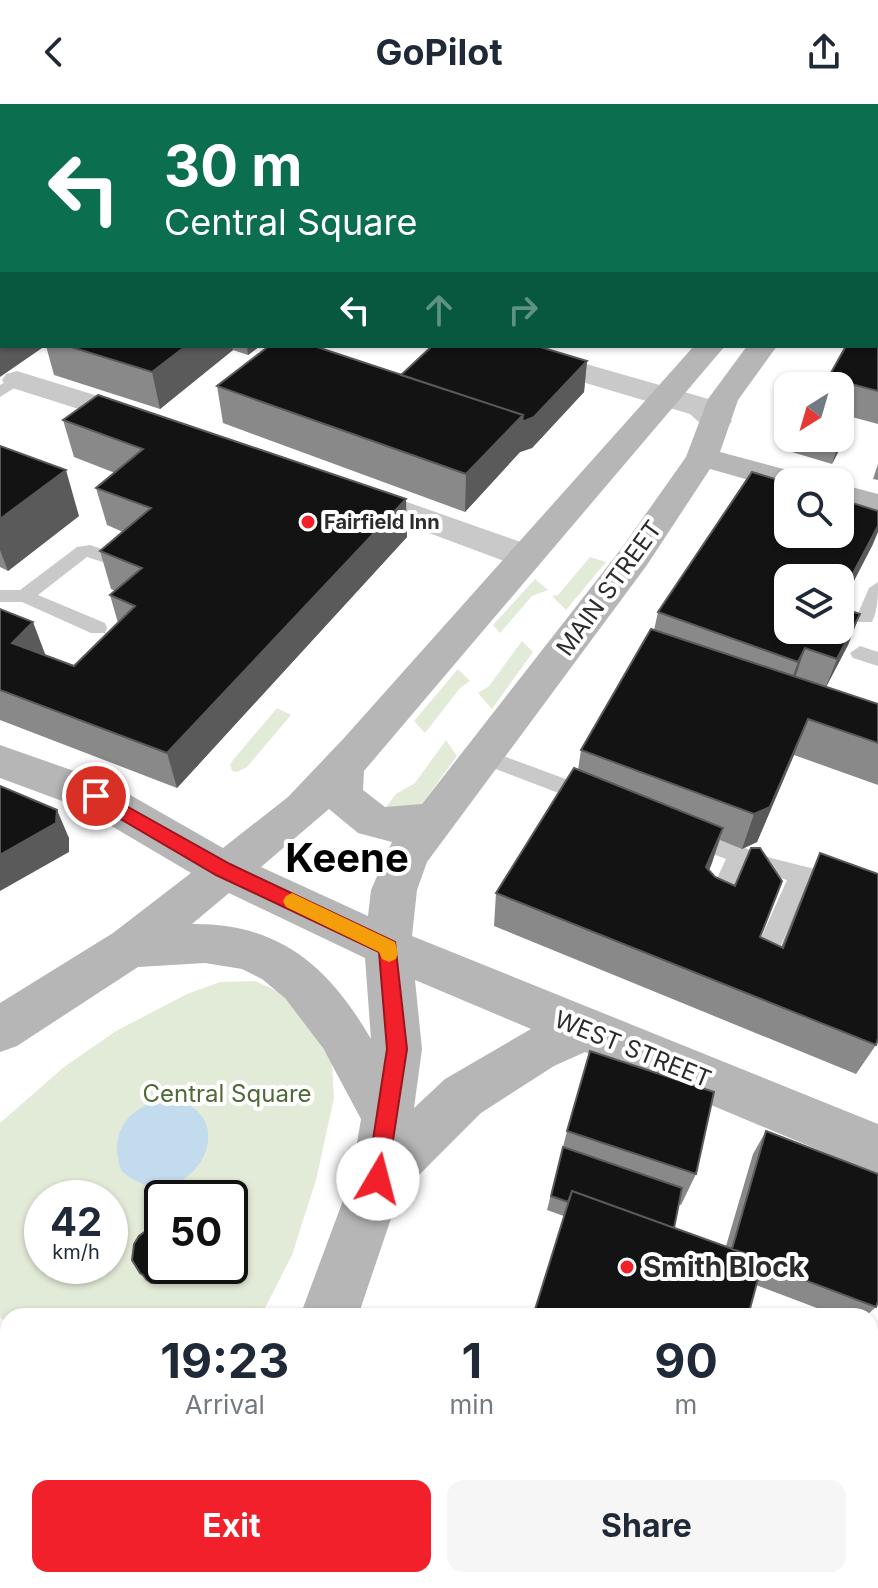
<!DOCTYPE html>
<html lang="en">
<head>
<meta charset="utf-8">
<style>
	:root { --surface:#fff; --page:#f6f6f7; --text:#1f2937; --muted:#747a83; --accent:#f1202b }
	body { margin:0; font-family:Inter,sans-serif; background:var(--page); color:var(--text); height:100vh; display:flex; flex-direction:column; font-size:30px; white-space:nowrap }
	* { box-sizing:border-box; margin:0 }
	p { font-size:26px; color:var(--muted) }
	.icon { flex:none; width:44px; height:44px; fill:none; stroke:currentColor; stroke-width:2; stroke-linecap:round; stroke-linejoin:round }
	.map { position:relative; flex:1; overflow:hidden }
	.side { position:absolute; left:0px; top:1204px; width:878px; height:280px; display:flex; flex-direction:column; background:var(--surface); border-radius:24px 24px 0 0; box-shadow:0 2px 6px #0004 }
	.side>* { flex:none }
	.guide { position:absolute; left:0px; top:0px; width:878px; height:244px; box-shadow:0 2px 6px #0004; background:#0b6e4f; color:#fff; overflow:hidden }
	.needle { width:52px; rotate:217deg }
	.buttons { position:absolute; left:774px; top:268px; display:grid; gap:16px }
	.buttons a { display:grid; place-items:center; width:80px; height:80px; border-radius:16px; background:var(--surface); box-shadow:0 2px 6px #0004; font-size:40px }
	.speed { position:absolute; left:24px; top:1076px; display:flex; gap:16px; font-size:40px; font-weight:700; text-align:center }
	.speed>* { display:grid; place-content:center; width:104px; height:104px; border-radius:50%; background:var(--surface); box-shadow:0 2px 6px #0004; line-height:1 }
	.speed small { font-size:20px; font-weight:400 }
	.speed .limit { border:4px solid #111; border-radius:12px; background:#fff; color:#111 }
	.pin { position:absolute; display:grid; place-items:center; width:68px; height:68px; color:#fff; margin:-34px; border:4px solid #fff; border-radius:50%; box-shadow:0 2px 8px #0007 }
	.me { position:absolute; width:88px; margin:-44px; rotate:8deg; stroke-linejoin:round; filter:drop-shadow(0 0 6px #0008) }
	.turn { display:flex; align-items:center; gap:28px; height:168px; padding:0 32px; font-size:36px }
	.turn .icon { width:104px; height:104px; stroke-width:2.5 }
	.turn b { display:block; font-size:56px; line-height:68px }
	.lanes { display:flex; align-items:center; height:76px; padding:0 32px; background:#0003; justify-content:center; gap:40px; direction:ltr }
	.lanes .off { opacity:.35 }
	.eta { display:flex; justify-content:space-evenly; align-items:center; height:136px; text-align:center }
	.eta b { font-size:48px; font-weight:700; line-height:56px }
	.action { display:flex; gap:16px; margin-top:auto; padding:16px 32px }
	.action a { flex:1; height:92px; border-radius:16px; background:var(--accent); color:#fff; font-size:32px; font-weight:700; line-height:92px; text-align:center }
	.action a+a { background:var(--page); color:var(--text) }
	header { display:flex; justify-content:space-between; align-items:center; height:104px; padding:0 32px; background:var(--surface); font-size:36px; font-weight:700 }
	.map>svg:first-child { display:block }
</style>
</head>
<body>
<header><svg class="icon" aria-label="back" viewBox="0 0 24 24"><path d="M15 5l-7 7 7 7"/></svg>GoPilot<svg class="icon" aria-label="share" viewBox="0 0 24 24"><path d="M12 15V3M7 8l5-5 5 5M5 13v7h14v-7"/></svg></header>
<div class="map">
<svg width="878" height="1484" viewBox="0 0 878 1484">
	<rect width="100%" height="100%" fill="#fff"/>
	<path fill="#e2ebd7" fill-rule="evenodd" d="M590,453L606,458L566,506L552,492L558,491Z
		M535,475L548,486L532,492L500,529L493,521Z
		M522,537L533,548L492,605L478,589L489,582Z
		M458,565L470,577L460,584L425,629L414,617Z
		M277,604L291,611L247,663L237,668L232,667L230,661L233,656Z
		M446,636L457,652L422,700L410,708L383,707L396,690L415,679Z
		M255,877L293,894L332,960L334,994L316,1076L292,1151L261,1212H8V1221L0,1213V1019L64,963L116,927L187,890L220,878ZM42,1094H110V1162H42ZM162,1094H230V1162H162Z"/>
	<path fill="#c2dbed" d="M173,995C252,1014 182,1124 121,1066C107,1025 132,998 173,995Z"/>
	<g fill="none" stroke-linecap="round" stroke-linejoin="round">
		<path fill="#c9c9c9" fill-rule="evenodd" d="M283,0H301L303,2H285Z
			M17,271L22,273V279L0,293V281Z
			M90,441L134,456L137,460L128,466L87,453L38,491L105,519L107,524L105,529H91L22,498H0V486H20L77,443Z
			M878,478C878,493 878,505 872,518H858L856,514L869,484Z
			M860,542L878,548V562L853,554L850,549Z
			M482,644L598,687L601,693L598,699L590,701L475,657L472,652L475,647Z
			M689,723L771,754L878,781V799L808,781L770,865L762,868L754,865L750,858L787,776L745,763L726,803L718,805L710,803L707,796L726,755L681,738L678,732L681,726Z
			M878,1256V1321L870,1324V1259Z
			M870,1345L878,1349V1484H854L855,1476H870Z"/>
		<path fill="#c9c9c9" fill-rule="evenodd" d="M433,0H456L432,2Z
			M0,78H2V93H0Z
			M476,242H523L712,296L732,317L727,324C709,328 703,322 690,310L481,248Z
			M17,267L156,310L161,317L156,324L145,326L6,282L2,276L6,270Z
			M350,378L538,444L543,452L538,460L525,463L512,460L338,395L333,388L338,381Z"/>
		<path fill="#b6b6b6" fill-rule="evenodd" d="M876,30H878L876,47Z
			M876,83H878L876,101Z
			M694,242H725L364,667L363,686L385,703L422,700L621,445L686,353L708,295L747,242H777L738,296L720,348L806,371L811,378H788V387L710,365L647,461L427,758L417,786L412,832L878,1020V1071L585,948L554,962L481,1009L399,1091L358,1212H300L351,1075L361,1015L323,944L285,894L262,875L242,865L205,859L138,863L17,942L0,948V899L113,829L191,769L81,704L0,674V641L111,680L223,744L288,693L344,634ZM329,705L358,729L392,738L371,786L368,812L261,763ZM229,789L365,854L371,935C329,863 280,819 192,820ZM415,876L531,925L445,975L414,1004L422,945Z
			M840,380L878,390V412L840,401Z
			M0,1231L8,1235V1297L0,1293Z
			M225,1476H296L299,1484H229Z"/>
	</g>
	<path fill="#898989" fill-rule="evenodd" d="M0,0H67L68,2H2V60L0,59Z
		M495,0H625L624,2H495Z
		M656,0H854L852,2H654Z
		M876,183L878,184V320L852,313L846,333L832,360L785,346L789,334H840V282H825L828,274L876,242Z
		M46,242H260L248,251L233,246L160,305L54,271Z
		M587,257L584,288L532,344L520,348L465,408L223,319L217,282Z
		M63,316L407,433L177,684L0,616V505L46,552L74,562L118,519L110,491L116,487L111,485L100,447L123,428L107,421L96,384L115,369L74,353Z
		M0,342L79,412L8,467L0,463Z
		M878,360V376L873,375Z
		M873,440L840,503L860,510L848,541L826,583L878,600V681L794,651L757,738L742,745L720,736L709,766L760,833L781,843L805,784L820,749L876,941L856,970L494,822L496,789L578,666L581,646L654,526L658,508ZM840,474V526H788Z
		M567,1027L696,1070L681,1101L679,1100L674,1124L726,1142L753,1050L766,1027L876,1203L866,1212H838L756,1181L547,1106Z
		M132,1156L162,1162H185L184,1166L169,1179L151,1180L145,1176Z
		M464,1476H833L832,1484H462Z"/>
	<path fill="#5a5a5a" d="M2,227V242H45L0,273V228Z
		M186,242H232L233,246L160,305L152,268Z
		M247,242H260L248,251Z
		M587,257L584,288L532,344L520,348L465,408L466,370L523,311Z
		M853,311L846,333L832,360L839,338Z
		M66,366L79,412L8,467L0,446V415Z
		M406,395L407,433L177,684L167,649Z
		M878,422V428L873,440L840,504V494Z
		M860,510L848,541L825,585L837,555Z
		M33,518L47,555L12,539Z
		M805,544L795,574L787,588L798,558Z
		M808,615L794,651L757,738L742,745L754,710Z
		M57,706L69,734V748L0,787V751Z
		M723,724L712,759L696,797L706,763Z
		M177,1162H185L184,1166L169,1179L165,1172Z
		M0,1477L9,1484H0Z"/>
	<path fill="#131313" stroke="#5a5a5a" stroke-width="2" d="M0,0H65L62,2H2V27L0,26Z
		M114,0H235L243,2H108Z
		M520,0H617L615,2H552L546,1L545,2H529Z
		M656,0H832L830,2H654Z
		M0,95H2V227L0,228Z
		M876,183L878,184V215H876Z
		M876,225H878V287L828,274L846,242H876Z
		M68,242H186L152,268Z
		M269,242H314L523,311L466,370L217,282Z
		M432,242H537L587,257L534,313L522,318L523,311L401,271Z
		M98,291L406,395L167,649L0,586V505L33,518L12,539L74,562L135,502L110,491L142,464L100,447L151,404L96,384L143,345L63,316Z
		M840,308L853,311L839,338L826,334H840Z
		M0,342L66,366L0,415Z
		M752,368L788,379V430H840V395L878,407V422L840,494V474H788V526H840V503L860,510L837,555L805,544L798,558L658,508Z
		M651,525L878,600V639L808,615L770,703L754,710L581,646Z
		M574,664L723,724L706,763L715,773L735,782L751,744H760L782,777L760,833L783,844L820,749L878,770V934L876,941L496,789Z
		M0,682L57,706L56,719L0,751Z
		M590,947L714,988L696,1070L567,1027Z
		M766,1027L878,1070V1197L876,1203L762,1160L763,1156L732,1145Z
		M563,1043L682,1084L674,1124L572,1087L568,1098L551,1092Z
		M572,1087L763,1156L748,1212H533Z
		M162,1121V1162H177L165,1172L146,1173L140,1169L132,1156L134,1140L139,1132L153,1122Z
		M464,1476H590L609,1484H462Z
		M601,1476H833L832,1484H620Z"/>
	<path fill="#f1202b" stroke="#9d151c" stroke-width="2" d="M96,685L230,760L395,838L407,945L386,1082L378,1086L371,1082L367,1075L387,945L379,848L216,771L90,697L87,692Z"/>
	<path fill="#f59e0b" d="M292,789L395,838L398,849L396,855L389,858L382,855L379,848L286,803L283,797L286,792Z"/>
	<g fill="#f1202b" stroke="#fff" stroke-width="3">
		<circle cx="308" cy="418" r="8"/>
		<circle cx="627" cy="1163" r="8"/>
	</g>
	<g text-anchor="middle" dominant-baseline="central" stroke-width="8" stroke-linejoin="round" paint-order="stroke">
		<g font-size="20" font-weight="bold" fill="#2c2c2c" stroke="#fff" text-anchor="start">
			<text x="324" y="418">Fairfield Inn</text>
		</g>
		<g font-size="24" fill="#2c2c2c" stroke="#fff">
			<text transform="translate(609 484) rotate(-54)">MAIN STREET</text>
			<text transform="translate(633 945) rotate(22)">WEST STREET</text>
		</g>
		<g font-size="24" fill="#4e6a37" stroke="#fff">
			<text x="227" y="989">Central Square</text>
		</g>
		<g font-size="28" font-weight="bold" fill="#2c2c2c" stroke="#fff" text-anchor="start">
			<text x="643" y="1163">Smith Block</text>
		</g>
		<g font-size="40" font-weight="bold" fill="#000" stroke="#fff">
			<text x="347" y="753">Keene</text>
		</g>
	</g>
</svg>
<div class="buttons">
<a><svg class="needle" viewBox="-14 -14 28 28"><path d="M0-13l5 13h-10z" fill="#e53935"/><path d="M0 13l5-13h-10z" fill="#747a83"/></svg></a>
<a><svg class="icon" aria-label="search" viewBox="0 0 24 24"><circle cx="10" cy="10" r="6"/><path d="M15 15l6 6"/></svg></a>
<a><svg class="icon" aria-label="layers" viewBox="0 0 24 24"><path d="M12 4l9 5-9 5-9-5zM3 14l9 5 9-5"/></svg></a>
</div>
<div class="speed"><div>42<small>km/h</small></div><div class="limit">50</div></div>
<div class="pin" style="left:96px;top:692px;background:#d93025"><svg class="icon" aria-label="arrive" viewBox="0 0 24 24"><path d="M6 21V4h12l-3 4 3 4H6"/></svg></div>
<svg class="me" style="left:378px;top:1075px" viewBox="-20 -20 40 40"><circle r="19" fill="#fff"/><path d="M0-13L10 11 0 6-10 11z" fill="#f1202b"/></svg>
<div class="guide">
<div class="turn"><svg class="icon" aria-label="left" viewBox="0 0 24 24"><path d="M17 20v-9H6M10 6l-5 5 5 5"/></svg><div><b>30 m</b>Central Square</div></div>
<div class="lanes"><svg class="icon" aria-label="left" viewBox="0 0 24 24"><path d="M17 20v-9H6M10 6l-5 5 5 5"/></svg><svg class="icon off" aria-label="ahead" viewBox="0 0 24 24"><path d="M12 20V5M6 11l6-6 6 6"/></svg><svg class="icon off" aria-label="right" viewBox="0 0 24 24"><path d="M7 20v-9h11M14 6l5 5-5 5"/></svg></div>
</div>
<section class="side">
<div class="eta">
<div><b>19:23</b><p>Arrival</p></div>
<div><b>1</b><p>min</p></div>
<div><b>90</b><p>m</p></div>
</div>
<div class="action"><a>Exit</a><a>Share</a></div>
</section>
</div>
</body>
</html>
